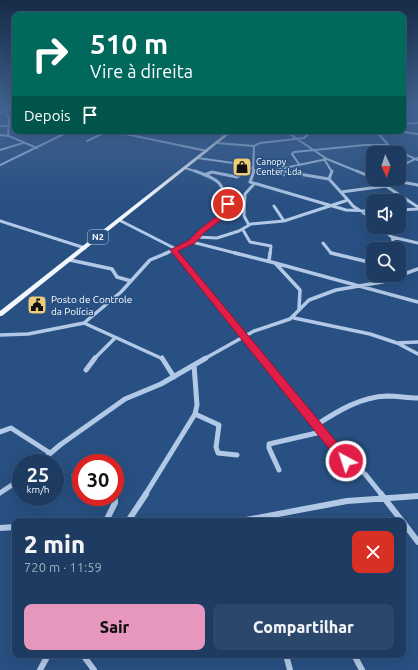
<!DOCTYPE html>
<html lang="pt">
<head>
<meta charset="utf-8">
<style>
	:root { --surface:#1e3c62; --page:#2b476b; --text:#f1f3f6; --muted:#a1adbe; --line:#3c5677; --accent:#e797bd }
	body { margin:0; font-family:Ubuntu,sans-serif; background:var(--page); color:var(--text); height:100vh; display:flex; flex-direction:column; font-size:15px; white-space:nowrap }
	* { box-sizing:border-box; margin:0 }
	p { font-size:13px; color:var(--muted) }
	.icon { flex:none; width:22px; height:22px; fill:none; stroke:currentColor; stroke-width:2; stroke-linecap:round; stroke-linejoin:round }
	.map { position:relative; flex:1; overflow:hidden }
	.panel { position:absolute; left:12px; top:518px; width:394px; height:140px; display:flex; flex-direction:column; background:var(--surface); border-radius:8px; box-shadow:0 4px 16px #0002,0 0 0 1px var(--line) }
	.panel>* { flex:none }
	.banner { position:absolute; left:12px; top:12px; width:394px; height:122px; border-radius:8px; box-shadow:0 4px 16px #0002,0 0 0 1px var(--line); background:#00695c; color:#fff; overflow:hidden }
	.needle { width:26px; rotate:176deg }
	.controls { position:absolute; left:366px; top:146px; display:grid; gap:8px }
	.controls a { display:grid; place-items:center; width:40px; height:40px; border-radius:8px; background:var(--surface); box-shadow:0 4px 16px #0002,0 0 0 1px var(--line); font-size:20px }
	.speed { position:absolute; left:12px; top:454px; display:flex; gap:8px; font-size:20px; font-weight:700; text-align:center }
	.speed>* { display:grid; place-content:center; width:52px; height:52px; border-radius:50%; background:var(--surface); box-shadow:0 4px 16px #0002,0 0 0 1px var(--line); line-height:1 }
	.speed small { font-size:10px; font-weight:400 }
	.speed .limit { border:6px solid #d22; background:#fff; color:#111 }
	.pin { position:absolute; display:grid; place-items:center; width:34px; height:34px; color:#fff; margin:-17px; border:2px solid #fff; border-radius:50%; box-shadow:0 1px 4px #0007 }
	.me { position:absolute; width:44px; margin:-22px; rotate:320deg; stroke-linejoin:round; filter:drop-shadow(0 0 3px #0008) }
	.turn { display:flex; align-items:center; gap:14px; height:84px; padding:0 12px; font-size:18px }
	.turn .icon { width:52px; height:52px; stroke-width:2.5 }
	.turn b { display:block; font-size:28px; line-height:34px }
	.then { display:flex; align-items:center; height:38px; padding:0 12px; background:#0003; gap:8px; font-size:15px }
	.round { display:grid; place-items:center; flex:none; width:42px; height:42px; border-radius:8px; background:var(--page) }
	.summary { display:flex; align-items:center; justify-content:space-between; height:68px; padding:0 12px }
	h1 { font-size:24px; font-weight:800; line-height:30px }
	.action { display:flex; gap:8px; margin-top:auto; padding:8px 12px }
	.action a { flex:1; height:46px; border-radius:8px; background:var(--accent); color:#111; font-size:16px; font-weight:800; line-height:46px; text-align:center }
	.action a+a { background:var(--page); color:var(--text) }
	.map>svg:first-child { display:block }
</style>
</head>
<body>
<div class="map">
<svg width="418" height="670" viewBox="0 0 418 670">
	<rect width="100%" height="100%" fill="#285082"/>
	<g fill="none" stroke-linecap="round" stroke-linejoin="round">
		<path stroke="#b1c9e6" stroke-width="2" d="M6,112L9,120L8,136
			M0,113L15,109
			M403,124L418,123
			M0,126H8
			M111,131L207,151
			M285,131L327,159L359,172
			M376,131L391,148L418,160
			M398,131L418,134
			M0,135L9,136L37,148
			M87,141L108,131
			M216,143L254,146
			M0,150L23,143
			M198,158L233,163L252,168
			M324,159L332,172
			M299,164L292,154L294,152L365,145H387
			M0,165L70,131
			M399,167L417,158
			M185,168L198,172
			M254,170L287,172
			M275,170L327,159
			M211,172H213
			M245,172L252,168
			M253,172L254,146L260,143L304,138L312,131"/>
		<path stroke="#b1c9e6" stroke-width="3" d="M254,171L250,182L346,210L373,211
			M357,171L373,178
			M204,175L212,172L237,177L247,171
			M329,179L332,171
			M375,179L418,207
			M386,179L418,185
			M341,192L386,186
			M348,200L353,206L373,219
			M274,206L284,221
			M399,210L418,209
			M119,220L176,249
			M0,221L85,248
			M249,225L244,216L245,194L254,184
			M380,227L392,237L395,249
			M243,230L250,242L271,246L270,254
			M196,237L217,238L239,231L251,224L284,221L348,200L329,179L281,171
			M392,237L418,243
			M192,242L239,254
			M323,243L331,253L335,254
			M174,250L177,254
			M164,254L192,242L203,230L223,215L226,211L228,201C224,196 223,187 219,183C213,177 203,174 195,171"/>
		<path stroke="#b1c9e6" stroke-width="3.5" d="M176,253L262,359
			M235,253L275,263L300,290L299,309
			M331,253L373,263
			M70,260L112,269L117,277L131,281
			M269,261L270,253
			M275,263L418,302
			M294,318L370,334L397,343L418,342
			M84,323L163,359
			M0,335L28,334L84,323L121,292L150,260L167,253
			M399,344L418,354
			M94,359L115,338
			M204,359L254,331L290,319L309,300L336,290L382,282L418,269"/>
		<path stroke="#b1c9e6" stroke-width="5" d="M162,358L174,377
			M261,358L346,461L365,474L382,495
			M86,370L95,358
			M195,414L219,425L216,447L218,453L237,455
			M316,425C338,411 360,397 387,396C397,396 408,398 418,398
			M0,432L11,428L50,453
			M39,463L60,445L125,399L161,384L206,358
			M279,470L269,448V444L321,432
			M74,475L81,477
			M115,489V495
			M0,493L21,479
			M145,495L195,414L197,405L194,365"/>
		<path stroke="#b1c9e6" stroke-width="6" d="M381,494L402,521
			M106,521L115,503V494
			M128,521L146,494
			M241,521L347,501L418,496
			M403,522L418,542
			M0,528L15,527
			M83,655L94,670
			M286,655L290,670
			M354,655L362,670
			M40,670L48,655"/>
		<path fill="#f2f7fd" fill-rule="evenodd" d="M229,131H233L2,316H0V311Z"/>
	</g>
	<linearGradient id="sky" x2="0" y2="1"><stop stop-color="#162c48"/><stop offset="0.54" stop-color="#426492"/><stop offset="1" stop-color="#426492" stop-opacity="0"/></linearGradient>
	<rect width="418" height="202" fill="url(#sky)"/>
	<path fill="#e11d48" stroke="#92132f" d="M228,203L231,204L225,217L205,232L195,243L178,251L350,458L352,461L350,465L346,467L342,465L170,250L189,240L200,229L220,214L225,204Z"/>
	<defs>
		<g id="shop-square" transform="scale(1)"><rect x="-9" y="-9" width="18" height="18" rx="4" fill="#edcb78" stroke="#285082"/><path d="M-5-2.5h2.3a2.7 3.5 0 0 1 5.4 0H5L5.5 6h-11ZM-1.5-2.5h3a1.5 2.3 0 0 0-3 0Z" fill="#111"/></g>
		<g id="civic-square" transform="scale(1)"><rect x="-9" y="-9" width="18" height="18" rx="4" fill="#edcb78" stroke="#285082"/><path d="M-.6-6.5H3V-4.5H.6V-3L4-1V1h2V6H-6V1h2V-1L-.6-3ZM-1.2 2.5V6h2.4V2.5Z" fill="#111"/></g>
	</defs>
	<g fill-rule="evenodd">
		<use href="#shop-square" x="242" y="167"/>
		<use href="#civic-square" x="37" y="305"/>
	</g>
	<g text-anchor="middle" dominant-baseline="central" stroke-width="3" stroke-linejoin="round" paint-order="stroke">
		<g font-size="9" fill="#fff" stroke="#285082" text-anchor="start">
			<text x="256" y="162">Canopy<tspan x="256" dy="10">Center, Lda</tspan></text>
		</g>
		<rect fill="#285082" stroke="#becada" stroke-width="1" x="88" y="230" width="20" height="14" rx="3"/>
		<g font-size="9" font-weight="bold" fill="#fff">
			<text x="98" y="237">N2</text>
		</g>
		<g font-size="10" fill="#fff" stroke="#285082" text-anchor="start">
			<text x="51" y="299">Posto de Controle<tspan x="51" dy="12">da Polícia</tspan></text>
		</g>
	</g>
</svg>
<div class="controls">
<a><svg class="needle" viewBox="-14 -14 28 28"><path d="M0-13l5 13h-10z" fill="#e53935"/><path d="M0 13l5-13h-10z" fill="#a1adbe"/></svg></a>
<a><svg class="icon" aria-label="sound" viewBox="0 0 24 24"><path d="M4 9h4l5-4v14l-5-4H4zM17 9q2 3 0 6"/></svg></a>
<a><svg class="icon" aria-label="search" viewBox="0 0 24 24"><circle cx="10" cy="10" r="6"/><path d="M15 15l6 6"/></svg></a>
</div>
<div class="speed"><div>25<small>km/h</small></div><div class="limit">30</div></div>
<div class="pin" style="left:228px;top:204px;background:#d93025"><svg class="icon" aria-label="arrive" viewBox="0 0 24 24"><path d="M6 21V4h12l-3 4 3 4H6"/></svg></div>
<svg class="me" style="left:346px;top:461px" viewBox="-20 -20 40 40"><circle r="17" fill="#e11d48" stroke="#fff" stroke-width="3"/><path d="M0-11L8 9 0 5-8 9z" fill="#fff"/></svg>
<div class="banner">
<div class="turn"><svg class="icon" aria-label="right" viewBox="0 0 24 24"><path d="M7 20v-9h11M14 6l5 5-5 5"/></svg><div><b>510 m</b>Vire à direita</div></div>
<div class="then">Depois<svg class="icon" aria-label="arrive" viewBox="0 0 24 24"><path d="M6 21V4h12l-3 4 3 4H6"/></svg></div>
</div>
<section class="panel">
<div class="summary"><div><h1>2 min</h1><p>720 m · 11:59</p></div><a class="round" style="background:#d93025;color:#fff"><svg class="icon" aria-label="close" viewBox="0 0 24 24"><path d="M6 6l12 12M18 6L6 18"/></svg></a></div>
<div class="action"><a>Sair</a><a>Compartilhar</a></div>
</section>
</div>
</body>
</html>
